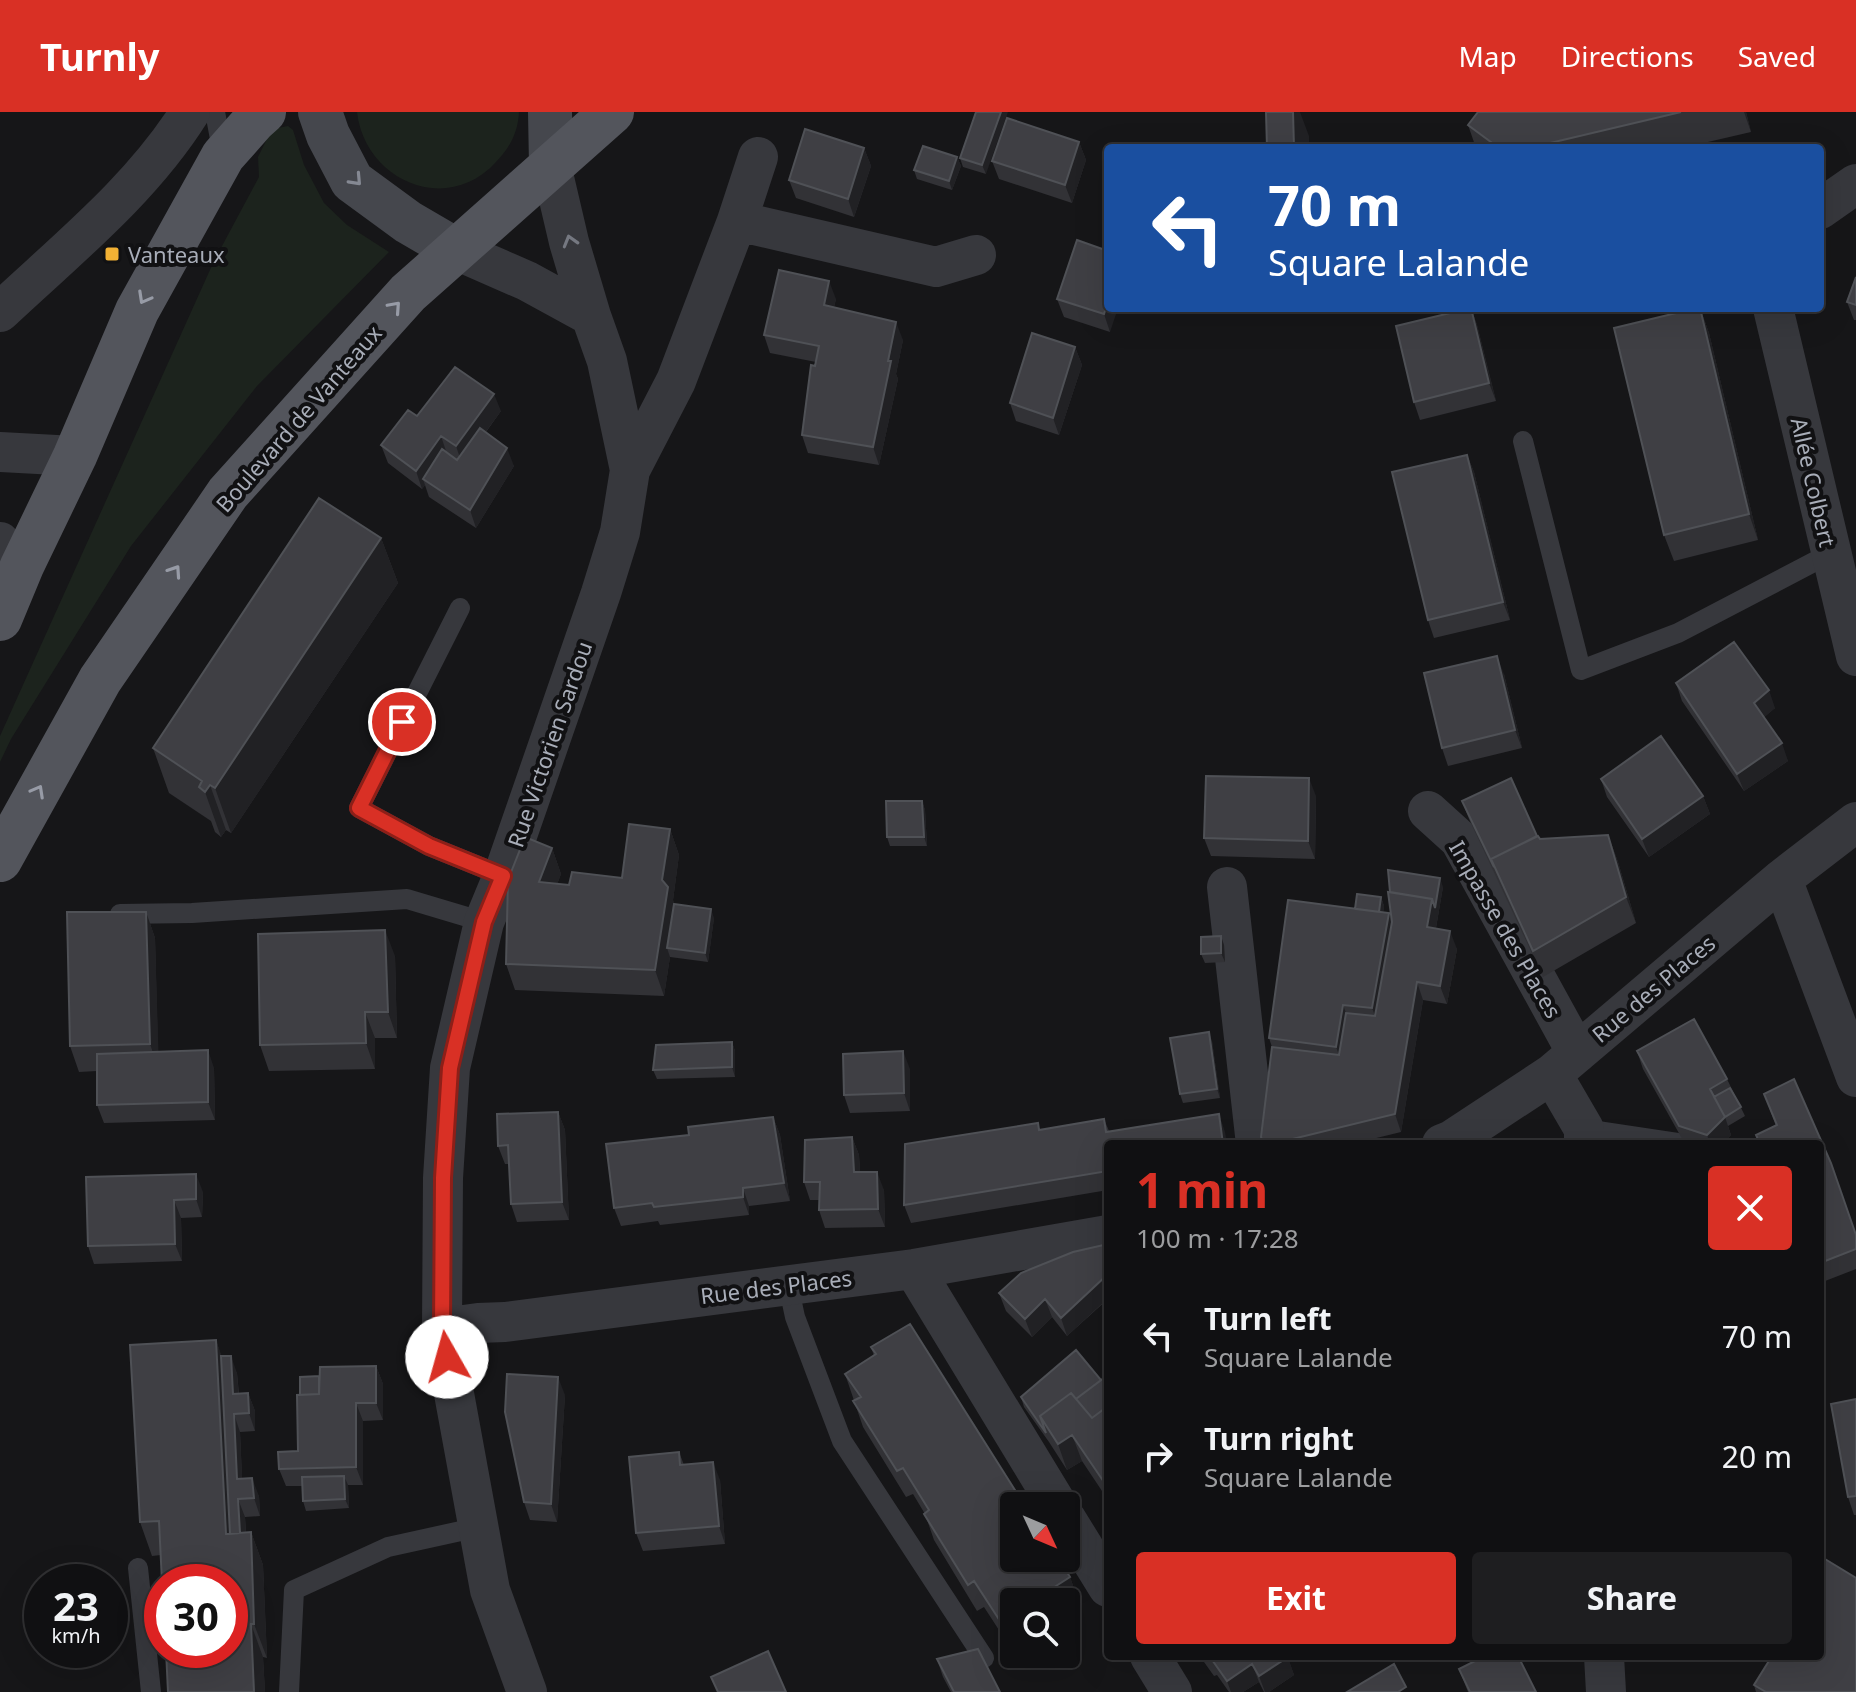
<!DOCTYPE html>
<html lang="en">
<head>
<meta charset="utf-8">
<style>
	:root { --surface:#101012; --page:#1e1e20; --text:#f1f3f6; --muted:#9c9d9f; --line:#303032; --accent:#d93025 }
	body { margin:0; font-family:"Noto Sans",sans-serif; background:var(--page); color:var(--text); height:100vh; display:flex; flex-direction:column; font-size:30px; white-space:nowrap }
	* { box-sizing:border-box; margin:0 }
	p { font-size:26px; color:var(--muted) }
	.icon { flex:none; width:44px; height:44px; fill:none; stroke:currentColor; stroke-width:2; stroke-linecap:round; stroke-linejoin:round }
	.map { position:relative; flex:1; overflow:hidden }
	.sheet { position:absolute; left:1104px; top:1028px; width:720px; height:520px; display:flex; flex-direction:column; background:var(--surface); border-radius:8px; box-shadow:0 8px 32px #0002,0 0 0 2px var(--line) }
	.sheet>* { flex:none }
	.hud { position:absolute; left:1104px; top:32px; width:720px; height:168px; border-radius:8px; box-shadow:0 8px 32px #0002,0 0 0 2px var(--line); background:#1a4fa0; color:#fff; overflow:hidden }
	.needle { width:52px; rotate:134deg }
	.controls { position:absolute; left:1000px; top:1380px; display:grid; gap:16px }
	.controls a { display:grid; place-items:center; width:80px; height:80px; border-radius:8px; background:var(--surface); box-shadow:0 8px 32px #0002,0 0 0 2px var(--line); font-size:40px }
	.speed { position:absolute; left:24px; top:1452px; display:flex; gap:16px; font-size:40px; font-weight:700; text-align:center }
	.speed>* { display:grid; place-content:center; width:104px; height:104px; border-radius:50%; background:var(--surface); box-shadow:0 8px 32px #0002,0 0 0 2px var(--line); line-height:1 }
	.speed small { font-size:20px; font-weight:400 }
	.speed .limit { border:12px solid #d22; background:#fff; color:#111 }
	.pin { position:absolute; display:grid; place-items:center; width:68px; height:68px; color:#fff; margin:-34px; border:4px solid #fff; border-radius:50%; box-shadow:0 2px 8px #0007 }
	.me { position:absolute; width:88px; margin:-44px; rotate:353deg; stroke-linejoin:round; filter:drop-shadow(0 0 6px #0008) }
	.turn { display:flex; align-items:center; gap:28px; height:168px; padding:0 32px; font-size:36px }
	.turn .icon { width:104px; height:104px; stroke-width:2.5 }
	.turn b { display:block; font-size:56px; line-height:68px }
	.round { display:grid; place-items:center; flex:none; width:84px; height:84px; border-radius:8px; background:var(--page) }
	.headline { display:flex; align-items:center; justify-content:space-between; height:136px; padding:0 32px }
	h1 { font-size:48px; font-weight:700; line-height:60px; color:var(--accent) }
	.action { display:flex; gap:16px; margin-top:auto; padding:16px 32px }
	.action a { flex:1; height:92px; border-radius:8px; background:var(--accent); color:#fff; font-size:32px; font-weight:700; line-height:92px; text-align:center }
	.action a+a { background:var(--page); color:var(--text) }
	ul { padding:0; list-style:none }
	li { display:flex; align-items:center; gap:24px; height:120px; padding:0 32px }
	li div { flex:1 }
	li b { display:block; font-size:30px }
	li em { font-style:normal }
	header { display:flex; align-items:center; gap:48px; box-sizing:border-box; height:112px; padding:0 40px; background:var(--accent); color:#fff }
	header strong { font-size:38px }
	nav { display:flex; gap:44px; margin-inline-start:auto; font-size:28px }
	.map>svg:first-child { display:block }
</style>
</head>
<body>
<header>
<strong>Turnly</strong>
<nav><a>Map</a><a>Directions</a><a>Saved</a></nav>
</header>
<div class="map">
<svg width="1856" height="1580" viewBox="0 0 1856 1580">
	<rect width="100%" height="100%" fill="#161618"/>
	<path fill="#1c231d" d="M357,0H519C518,20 510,36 496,50C447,104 365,69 357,0Z
		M288,14L293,18L304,53L324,91L347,113L389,140L257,274L131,434L11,627L0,650V624L214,149L259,65L258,45L268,25L278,16Z"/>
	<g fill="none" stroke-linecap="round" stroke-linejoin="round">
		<path stroke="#37383d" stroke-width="20" d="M215,0L223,43
			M1523,329L1581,558L1678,521L1831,441
			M460,496L359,696L429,734L503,764
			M120,802L192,801L407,787L484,810
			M1584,1017L1684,1032
			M788,1172L795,1205L842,1329L984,1546
			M138,1456L151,1580
			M289,1580L294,1478L388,1435L479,1415"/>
		<path stroke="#37383d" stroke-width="40" d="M1820,97L1856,72
			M737,109L758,45
			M456,138L527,169L591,204
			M1773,196L1856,544
			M0,200C67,137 141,78 190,0
			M0,340L75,344
			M630,358L676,269L737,109L936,155L976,143
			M0,430L22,454
			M1428,699L1460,728L1577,941
			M1782,767L1856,965
			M1227,775L1256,1032
			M1552,962L1584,1017V1032
			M1442,1032L1452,1028L1552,962L1782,767L1856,710
			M914,1157L1058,1394
			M442,1216L478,1211L505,1210L914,1157L1108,1123
			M1066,1407L1108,1475
			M1150,1544L1172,1580
			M1604,1544L1606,1580
			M527,1580L490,1478L442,1216L443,1066L450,956L484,810L503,764L601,481L620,420L630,358L607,249L591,204L569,130L551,53"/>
		<path stroke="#45474d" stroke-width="44" d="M320,0L328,23L352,69L408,110L456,138
			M550,0L551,53"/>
		<path stroke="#53555c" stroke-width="44" d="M0,507L22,454L75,344L137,199L223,44L254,9L264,0
			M0,748L100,568L228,381L408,181L612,0"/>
	</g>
	<path fill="#323236" d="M976,0L986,62L963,55L960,46Z
		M1478,0H1746L1751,20L1682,36H1476L1468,13Z
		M1079,30L1086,48L1072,91L999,67L992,49Z
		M864,36L871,54L854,105L796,86L789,68Z
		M957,45L961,54L952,78L917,67L914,58Z
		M1108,139L1110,220L1064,205L1057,187Z
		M1856,165V208H1854L1847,190Z
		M836,187L834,195L903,228L896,262L898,267L879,353L808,341L802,323L816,250L770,241L764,223Z
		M1471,196L1477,213L1496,289L1420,308L1414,290Z
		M1700,196L1709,221L1758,428L1674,449L1664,423Z
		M1075,235L1082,253L1059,323L1016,309L1010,291Z
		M501,299L486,320L514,354L476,416L429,385L425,373L422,377L388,351L381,333L417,304Z
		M1467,343L1474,360L1510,508L1434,526L1428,508Z
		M381,426L398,471L231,721L226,718L221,725L215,720L211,709L169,681L153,636Z
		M1504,562L1522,636L1448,654L1442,636Z
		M1676,571L1775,596L1764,605L1788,649L1744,679L1682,589Z
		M1601,667L1703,684L1710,702L1649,745L1607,685Z
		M1316,684L1315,747L1211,744L1204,726Z
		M922,689L925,698L927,734H890L887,725Z
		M1462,689L1537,724L1540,727L1608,723L1618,750L1636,811L1543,865L1469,707Z
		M670,717L679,743L673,788L674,792L714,806L708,850L670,845L664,884L515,878L506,852L552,736L561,762L557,772L569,773L622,766Z
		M1443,775L1436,816L1457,837L1447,892L1423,888L1401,1020L1352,1032H1263L1261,1025L1272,935L1269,926L1355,797L1381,785L1384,794L1383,801H1389L1392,810Z
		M146,800L155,826L158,940L214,956L215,1008L104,1011L97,993V959L79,960L70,934Z
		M1221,824L1224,833L1225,850L1205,851L1201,842Z
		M395,844L397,926H375V957L269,959L260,933Z
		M1212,929L1220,986L1183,991L1180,982Z
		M732,930L735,939V965L657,967L653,958Z
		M1637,939L1727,967L1745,1004L1728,1014L1731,1023L1722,1032H1685L1643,957Z
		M910,957V999L850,1001L844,983Z
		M1794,967L1831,1051L1856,1122V1157L1820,1171V1032H1759L1756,1023L1776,1014L1764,982Z
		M558,1000L565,1018L569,1108L517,1110L511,1092L509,1052H505L498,1034Z
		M773,1005L780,1023L790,1089L749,1094V1103L660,1113L658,1109L621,1114L614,1096L689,1023Z
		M1104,1007L1109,1019L1225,1020L1108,1032V1078L911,1111L904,1093Z
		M852,1025L859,1043L860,1060L884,1078L885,1115L825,1116L819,1098V1088H810L804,1070Z
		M86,1065L203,1080L202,1105L181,1106L182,1149L94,1152L88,1134Z
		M1108,1132V1187L1067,1224L1052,1205L1032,1225L1006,1199L999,1181Z
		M216,1228L221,1244L237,1261L239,1282L248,1281L255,1299V1319L240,1320L242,1366L259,1384L260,1404L245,1405L246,1420H251L263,1453L267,1546L263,1545L265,1580H168L161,1443L152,1444L140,1410Z
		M871,1235L1070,1465L1079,1491L1066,1500V1490L1010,1535L984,1495L977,1499L934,1428L925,1402L913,1382L906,1385L863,1315L845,1262L874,1244Z
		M376,1254L383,1272V1308L363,1309V1373H348L349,1396L306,1399L303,1389L302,1374H286L279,1357L298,1339L300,1283L319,1264Z
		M1101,1268L1108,1271V1388L1082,1349L1067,1358L1049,1330L1024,1295L1021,1285Z
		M565,1283L557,1410L530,1408L524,1390Z
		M1856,1287V1403H1854L1848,1385Z
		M679,1340L684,1353L720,1368L725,1432L643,1439L636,1421Z
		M1202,1544H1287L1294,1563L1269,1580H1264L1259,1570L1243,1580H1229L1217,1563L1214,1564L1204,1550Z
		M937,1547L1000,1580H951L943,1565Z
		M1459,1557L1536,1580H1468Z
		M1754,1573L1856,1580H1756Z"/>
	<path fill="#212124" d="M1001,0H1008L986,62L982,53Z
		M1293,0H1300L1309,24V36H1294Z
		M1744,0H1746L1751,20Z
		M1079,30L1086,48L1072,91L1065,73Z
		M864,36L871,54L854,105L848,87Z
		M957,45L961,54L952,78L949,69Z
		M829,169L836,187L830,211L824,193Z
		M1108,189V196H1118L1110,220L1104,202Z
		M1471,196L1477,213L1496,289L1489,271Z
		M1700,196L1709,221L1758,428L1749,402Z
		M896,210L903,228L896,262L898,267L879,353L873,335Z
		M1075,235L1082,253L1059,323L1053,306Z
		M494,282L501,299L462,352L456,334Z
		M441,324L447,342L423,367L425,373L422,377L416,359Z
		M507,336L514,354L476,416L470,398Z
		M1467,343L1474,360L1510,508L1503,490Z
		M381,426L398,471L231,721L215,676Z
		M1497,544L1504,562L1522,636L1515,618Z
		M1769,578L1775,596L1760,609L1754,591Z
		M1782,631L1788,649L1744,679L1737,662Z
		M1309,666L1316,684L1315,747L1308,729Z
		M210,673L226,718L221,725L205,680Z
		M1703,684L1710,702L1649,745L1642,727Z
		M922,689L925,698L927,734L924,725Z
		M670,717L679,743L673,788L677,801L667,836L670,845L664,884L655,858L662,768Z
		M1608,723L1618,750L1636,811L1626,785Z
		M552,736L561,762L548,796L539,770Z
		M1440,766L1443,775L1433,833L1427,815L1432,787Z
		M1381,785L1384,794L1380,826L1377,816Z
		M711,797L714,806L708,850L705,841Z
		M146,800L155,826L159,958L150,932Z
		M1389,801L1399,828L1382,922L1372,896Z
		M385,818L395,844L397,926L388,900Z
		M1450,819L1457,837L1447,892L1440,874Z
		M1221,824L1224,833L1225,850L1221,841Z
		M1417,870L1423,888L1401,1020L1395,1002Z
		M1343,893L1353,919L1346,961L1336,935Z
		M365,900L375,926V957L366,931Z
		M1209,920L1212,929L1220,986L1217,977Z
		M732,930L735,939V965L732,955Z
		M208,938L214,956L215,1008L208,990Z
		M903,939L910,957V999L904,981Z
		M558,1000L565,1018L569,1108L562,1090Z
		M1219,1002L1225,1020L1227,1032H1223Z
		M773,1005L780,1023L790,1089L784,1071Z
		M1725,1005L1731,1023L1722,1032H1710L1707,1023Z
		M852,1025L859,1043L861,1078L854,1060Z
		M877,1060L884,1078L885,1115L878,1097Z
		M196,1062L203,1080L202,1105L196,1087Z
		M743,1076L749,1094V1103L743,1085Z
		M174,1088L181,1106L182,1149L175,1132Z
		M1107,1163L1108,1182L1104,1177L1107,1187L1067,1224L1061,1206Z
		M1045,1187L1052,1205L1032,1225L1025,1207Z
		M216,1228L228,1262L237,1437L226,1422Z
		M231,1244L237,1261L240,1300L233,1282Z
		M376,1254L383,1272V1308L376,1291Z
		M558,1265L565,1283L557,1410L551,1392Z
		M248,1281L255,1299V1319L249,1301Z
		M356,1291L363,1309V1373L356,1355Z
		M234,1302L240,1320L243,1385L237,1367Z
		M1072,1323L1082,1349L1067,1358L1058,1332Z
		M713,1350L720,1368L725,1432L719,1414Z
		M344,1364L348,1373L349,1396L345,1387Z
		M252,1366L259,1384L260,1404L254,1386Z
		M238,1387L245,1405L248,1455L241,1437Z
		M251,1420L263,1453L267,1546L254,1512Z
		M1070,1465L1079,1491L1066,1500V1490H1031Z
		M1014,1501V1533L1010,1535L1000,1509Z
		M251,1512L263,1545L265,1580H254Z
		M1288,1545L1294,1563L1269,1580H1265L1259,1564Z
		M1252,1552L1259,1570L1243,1580H1231L1227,1569Z"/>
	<path fill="#3f3f44" stroke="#4f5156" stroke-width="2" d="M976,0H1001L982,53L960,46Z
		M1266,0H1293L1294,36H1267Z
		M1478,0H1681L1529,36H1499L1468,13Z
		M1007,6L1079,30L1065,73L992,49Z
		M805,17L864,36L848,87L789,68Z
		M923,34L957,45L949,69L914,58Z
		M1077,128L1108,139V189L1104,202L1057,187Z
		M779,158L829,169L824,193L896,210L888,249H891L873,335L802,323L811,253L815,254L819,234L764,223Z
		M1856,165V193L1847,190Z
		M1471,196L1489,271L1414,290L1396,214Z
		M1697,196H1700L1749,402L1664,423L1614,216Z
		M1032,221L1075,235L1053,306L1010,291Z
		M455,255L494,282L456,334L441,324L416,359L381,333L408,298L417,304Z
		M480,316L507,336L470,398L423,367L442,337L457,348Z
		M1467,343L1503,490L1428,508L1392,360Z
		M319,386L381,426L215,676L210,673L205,680L199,675L202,669L153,636Z
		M1734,530L1769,578L1754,591L1782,631L1737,662L1676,571Z
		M1497,544L1515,618L1442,636L1424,561Z
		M1661,624L1703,684L1642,727L1601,667Z
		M1206,664L1309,666L1308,729L1204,726Z
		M1511,666L1537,724L1491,747L1494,755L1462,689Z
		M886,689H922L924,725H887Z
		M629,712L670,717L662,768L668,775L655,858L506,852L508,768L525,725L552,736L539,770L569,773L572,760L622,766Z
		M1608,723L1626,785L1533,839L1491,747L1538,724L1540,727Z
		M1388,758L1440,766L1435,796L1432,787L1390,780Z
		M1388,780L1432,787L1427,815L1450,819L1440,874L1417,870L1395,1002L1272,1032H1264L1261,1025L1272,935L1339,943L1346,901L1375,904L1392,810Z
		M1357,782L1381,785L1379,800L1355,797Z
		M1288,788L1389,801L1372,896L1343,893L1336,935L1269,926Z
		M674,792L711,797L705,841L667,836Z
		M67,800H146L150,932L70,934Z
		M385,818L388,900H365L366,931L260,933L258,822Z
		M1221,824V841L1201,842V825Z
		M1694,907L1727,967L1710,977L1725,1005L1707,1023L1679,1014L1637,939Z
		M1209,920L1217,977L1180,982L1170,926Z
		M732,930V955L653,958L656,933Z
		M208,938V990L97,993V942Z
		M903,939L904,981L844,983L843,942Z
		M1794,967L1831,1051L1856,1123V1137L1820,1151V1032H1760L1756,1023L1777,1013L1764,982Z
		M1730,976L1741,995L1725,1005L1714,985Z
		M558,1000L562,1090L511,1092L508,1033L498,1034L497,1002Z
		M1219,1002L1223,1032H1108V1059L904,1093L905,1032L1038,1011L1039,1018L1104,1007L1106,1020Z
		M773,1005L784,1071L743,1076V1085L654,1095L652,1091L614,1096L606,1032L689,1023L688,1015Z
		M852,1025L854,1060H877L878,1097L819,1098L820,1070H804L805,1028Z
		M196,1062V1087L174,1088L175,1132L88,1134L86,1065Z
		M1108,1132V1164L1107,1163L1061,1206L1045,1187L1025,1207L999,1181L1021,1161L1073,1140Z
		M910,1212L1025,1394H1014V1446H1058L1070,1465L1031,1490H1014V1501L1000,1509L974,1469L968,1473L924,1402L929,1398L903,1356L897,1359L853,1289L861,1285L845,1262L876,1242L871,1235Z
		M216,1228L226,1422L251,1420L254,1512H251L254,1580H168L166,1538H230V1470H162L159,1409L140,1410L130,1233Z
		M1076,1238L1101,1268L1076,1287L1071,1281L1040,1304L1046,1321L1021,1285Z
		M221,1244H231L233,1282L248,1281L249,1301L234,1302L237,1367L252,1366L254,1386L238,1387L240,1421L230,1422Z
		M376,1254V1291H356V1355L279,1357L278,1340L298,1339L297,1283L319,1282L320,1255Z
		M507,1262L558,1265L551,1392L524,1390L505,1300Z
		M319,1264V1282L300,1283V1265Z
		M1104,1266L1108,1271V1294L1092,1306L1076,1287Z
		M1071,1281L1092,1306L1108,1294V1376L1072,1323L1058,1332L1040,1304Z
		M1856,1287V1384L1848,1385L1831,1292Z
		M679,1340L680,1353L713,1350L719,1414L636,1421L629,1345Z
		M344,1364L345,1387L303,1389L302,1365Z
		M1820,1444L1856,1466V1580H1766L1754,1573L1772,1544H1820Z
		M978,1537L1000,1580H954L937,1547Z
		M768,1539L786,1580H718L711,1565Z
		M1206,1544H1287L1288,1545L1259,1564L1252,1552L1227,1569L1210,1545L1208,1546Z
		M1485,1544H1518L1536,1580H1470L1459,1557Z
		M1394,1552L1406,1575L1398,1580H1347Z"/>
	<defs><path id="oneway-chevron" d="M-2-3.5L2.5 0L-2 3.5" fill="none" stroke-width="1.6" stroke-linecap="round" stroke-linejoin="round" transform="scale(2)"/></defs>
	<use stroke="#858993" href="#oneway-chevron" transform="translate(356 68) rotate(47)"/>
	<use stroke="#757881" href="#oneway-chevron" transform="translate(570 129) rotate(-106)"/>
	<g stroke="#979ba6">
		<use href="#oneway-chevron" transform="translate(144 186) rotate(119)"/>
		<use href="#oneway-chevron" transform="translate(395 195) rotate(-48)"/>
		<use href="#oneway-chevron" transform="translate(175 459) rotate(-56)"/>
		<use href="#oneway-chevron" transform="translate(38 679) rotate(-61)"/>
	</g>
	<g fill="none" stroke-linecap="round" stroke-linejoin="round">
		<g stroke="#8d1f18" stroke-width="20">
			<path id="route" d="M402,610L359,696L429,734L503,764L484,810L450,956L443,1066L442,1216L447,1245"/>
		</g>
		<use href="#route" stroke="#d93025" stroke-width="14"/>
	</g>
	<rect fill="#f2b134" stroke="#111113" stroke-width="3" x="104" y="134" width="16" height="16" rx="4"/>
	<g text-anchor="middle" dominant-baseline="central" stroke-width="8" stroke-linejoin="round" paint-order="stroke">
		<g font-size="22" fill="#a8adb8" stroke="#111113" text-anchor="start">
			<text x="128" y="142">Vanteaux</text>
		</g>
		<g font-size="22" fill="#a8adb8" stroke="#111113">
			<text transform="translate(298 306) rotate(-49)">Boulevard de Vanteaux</text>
			<text transform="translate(1814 370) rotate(77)">Allée Colbert</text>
			<text transform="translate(549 632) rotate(-71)">Rue Victorien Sardou</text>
			<text transform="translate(1506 817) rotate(60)">Impasse des Places</text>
			<text transform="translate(1653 876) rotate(-40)">Rue des Places</text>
			<text transform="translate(776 1174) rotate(-7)">Rue des Places</text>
		</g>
	</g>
</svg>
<div class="controls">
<a><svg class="needle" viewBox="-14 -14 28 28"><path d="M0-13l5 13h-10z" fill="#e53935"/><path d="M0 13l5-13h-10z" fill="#9c9d9f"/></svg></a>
<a><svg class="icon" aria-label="search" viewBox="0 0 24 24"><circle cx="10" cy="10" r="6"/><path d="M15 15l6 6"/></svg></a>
</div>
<div class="speed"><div>23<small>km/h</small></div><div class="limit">30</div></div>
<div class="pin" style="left:402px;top:610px;background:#d93025"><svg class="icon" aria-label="arrive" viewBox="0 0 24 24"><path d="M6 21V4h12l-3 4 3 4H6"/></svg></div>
<svg class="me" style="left:447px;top:1245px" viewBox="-20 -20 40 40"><circle r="19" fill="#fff"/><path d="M0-13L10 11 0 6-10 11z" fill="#d93025"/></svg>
<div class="hud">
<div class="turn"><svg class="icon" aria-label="left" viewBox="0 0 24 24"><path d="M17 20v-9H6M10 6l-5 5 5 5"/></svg><div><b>70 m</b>Square Lalande</div></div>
</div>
<section class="sheet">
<div class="headline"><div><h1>1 min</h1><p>100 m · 17:28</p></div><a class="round" style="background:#d93025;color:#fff"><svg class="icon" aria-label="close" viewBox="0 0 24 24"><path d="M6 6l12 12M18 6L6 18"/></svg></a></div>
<ul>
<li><svg class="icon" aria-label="left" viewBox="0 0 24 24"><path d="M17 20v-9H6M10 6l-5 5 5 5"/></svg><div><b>Turn left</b><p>Square Lalande</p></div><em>70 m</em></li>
<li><svg class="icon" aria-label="right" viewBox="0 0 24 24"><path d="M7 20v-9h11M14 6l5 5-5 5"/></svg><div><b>Turn right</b><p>Square Lalande</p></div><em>20 m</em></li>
</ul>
<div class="action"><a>Exit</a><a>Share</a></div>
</section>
</div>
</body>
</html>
